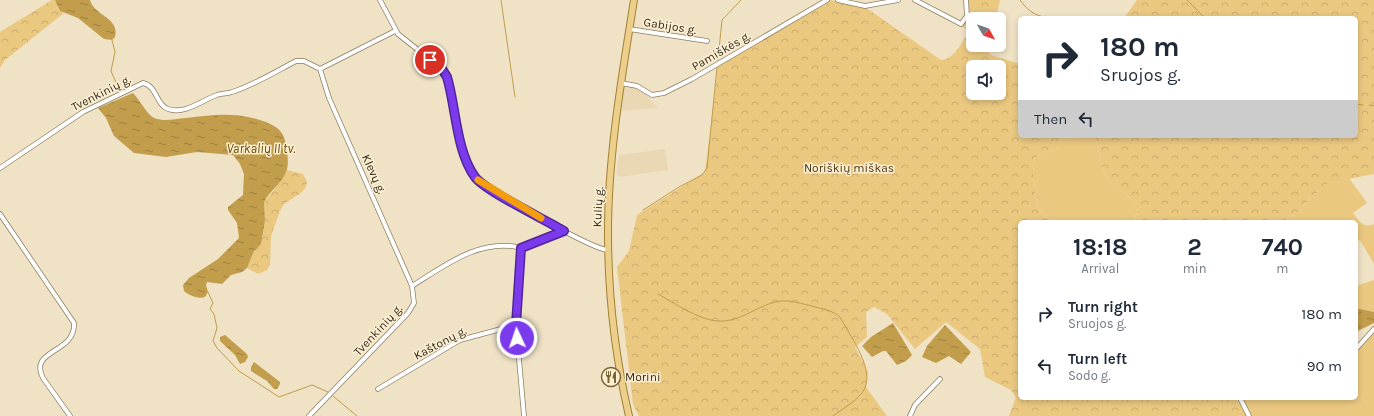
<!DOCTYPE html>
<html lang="en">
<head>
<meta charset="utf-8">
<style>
	:root { --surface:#fff; --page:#f6f6f7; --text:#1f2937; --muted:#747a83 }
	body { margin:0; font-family:Karla,sans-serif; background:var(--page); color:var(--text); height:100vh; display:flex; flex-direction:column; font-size:15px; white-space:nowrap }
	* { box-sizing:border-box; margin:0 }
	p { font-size:13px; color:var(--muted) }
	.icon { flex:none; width:22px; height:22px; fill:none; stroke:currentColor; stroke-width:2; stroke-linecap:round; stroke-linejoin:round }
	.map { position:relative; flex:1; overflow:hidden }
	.details { position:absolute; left:1018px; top:220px; width:340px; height:180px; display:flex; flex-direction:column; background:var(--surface); border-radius:6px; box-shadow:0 2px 6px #0003 }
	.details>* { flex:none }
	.banner { position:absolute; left:1018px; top:16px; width:340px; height:122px; border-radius:6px; box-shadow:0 2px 6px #0003; background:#fff; color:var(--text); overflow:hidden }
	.needle { width:26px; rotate:130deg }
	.controls { position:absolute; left:966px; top:12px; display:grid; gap:8px }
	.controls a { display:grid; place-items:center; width:40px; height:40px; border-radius:6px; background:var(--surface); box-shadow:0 2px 6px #0003; font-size:20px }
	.pin { position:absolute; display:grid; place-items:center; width:34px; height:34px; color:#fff; margin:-17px; border:2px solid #fff; border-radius:50%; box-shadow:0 1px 4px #0007 }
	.me { position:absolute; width:44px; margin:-22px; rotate:357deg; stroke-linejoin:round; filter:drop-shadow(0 0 3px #0008) }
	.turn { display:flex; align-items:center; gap:14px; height:84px; padding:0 16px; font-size:18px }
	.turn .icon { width:52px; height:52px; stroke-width:2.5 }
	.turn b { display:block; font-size:28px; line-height:34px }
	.then { display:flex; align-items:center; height:38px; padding:0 16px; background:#0003; gap:8px; font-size:15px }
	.eta { display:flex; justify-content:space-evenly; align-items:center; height:68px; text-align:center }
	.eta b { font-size:24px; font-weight:700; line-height:28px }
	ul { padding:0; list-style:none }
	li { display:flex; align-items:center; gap:12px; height:52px; padding:0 16px }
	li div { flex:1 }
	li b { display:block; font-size:15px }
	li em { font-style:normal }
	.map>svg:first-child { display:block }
</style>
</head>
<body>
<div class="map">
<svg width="1374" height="416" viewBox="0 0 1374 416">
	<defs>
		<pattern id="forest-crowns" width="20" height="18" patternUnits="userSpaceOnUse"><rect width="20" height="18" fill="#eac880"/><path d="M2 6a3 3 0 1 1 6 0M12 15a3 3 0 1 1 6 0" fill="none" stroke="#c9ac6e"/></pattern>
		<pattern id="water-ripples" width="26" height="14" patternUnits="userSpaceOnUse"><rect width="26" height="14" fill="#c19d4c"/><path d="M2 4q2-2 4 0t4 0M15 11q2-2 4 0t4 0" fill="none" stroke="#9d803f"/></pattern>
	</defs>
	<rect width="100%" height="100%" fill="#f0e2c5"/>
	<path fill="#ead8b4" d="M624,86L633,87L644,92L658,108L621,111Z
		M665,149L668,170L620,177L616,173L619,155Z"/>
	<path fill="#eac880" d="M1095,136L1105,177L1140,206L1134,219L1138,222H1051L1037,206L1033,173L1035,157L1058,148L1063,139Z
		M1349,178L1367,203L1353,213C1359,220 1363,229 1374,224V264L1360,240L1356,242V222H1282L1301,210L1309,199L1328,183Z
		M1374,280V312L1356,308V286Z
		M1374,332V416H1252L1242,398H1356V352Z"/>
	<path fill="url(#forest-crowns)" fill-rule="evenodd" d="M52,0H55L60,11L64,13L5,60L0,68V32Z
		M830,0L865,7L941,60C955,59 962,42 969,31L962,26C970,17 970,12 968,0H1000L996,19H973V45H983L991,55L1020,64V136H1092L1063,139L1058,148L1035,157L1033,173L1037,206L1051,222H1020V398H1236L1247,416H1009L1016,397L1011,390L985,377L980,349L946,322L915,349L887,314L874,307L866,312L867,337L855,347L868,372L866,387L887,416H639L633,404L617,267L629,251L637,215L705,172L718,66ZM973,67H999V93H973Z
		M1137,0H1374V174L1328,183L1309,199L1301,210L1282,222H1138L1134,220L1140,206L1105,177L1095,136H1356V18H1124Z
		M287,170L303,174L307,182L306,187L301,193L284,204L280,211L271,236L270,265L267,270L258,274L247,268L254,251L262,240L265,221L264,202L275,189Z"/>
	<path fill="url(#water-ripples)" d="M55,0H90C94,16 120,17 115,37L112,40L104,39L78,18L60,11Z
		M133,93C140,100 147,115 154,118C165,122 174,119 185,118C216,115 235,111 266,122C278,127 284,132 286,145C287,153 289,162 287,169C283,183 270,190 264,202L265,221L261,244L254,251L247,268L242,272L231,275L222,284L207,282L206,285L208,292L205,297C198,299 190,296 184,291L183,285L189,278L218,259L239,238L237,223L228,210V207L243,195L244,174L240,164L233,155L197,152L166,157L134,153L114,136L106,118L98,108Z
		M1356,308L1374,312V323L1358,331H1356Z
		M893,323L912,355L906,361L897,365L886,351H883L872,357L862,346L871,337Z
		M945,325L971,352L961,364L949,356L936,363L922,357L927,346Z
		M225,335L247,354L248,357L245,362L240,364L235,355L220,341V337Z
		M254,362L280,382V384L277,389H274L267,381L251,371V367Z"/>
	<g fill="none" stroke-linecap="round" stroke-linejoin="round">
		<path stroke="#c19d4c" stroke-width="1" d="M501,0L515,97
			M1020,0C1028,11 1034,15 1047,18
			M1187,0L1205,18
			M112,40L115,52L111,71L117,85
			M718,60L722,20L741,0
			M1356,104L1363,105
			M1369,105L1374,106
			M643,210L679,187L702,175L707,168L717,67
			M208,292L213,303L210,309L214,314L217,328L213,341L217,348L239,371L279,397L312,385L328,392
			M658,294C676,304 697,319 717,321C741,323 760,303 781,301C791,300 802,304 812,306C822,309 832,310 840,317C850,336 878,373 862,393C855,402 842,409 833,416
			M333,396L357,416"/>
		<g stroke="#8c7f65" stroke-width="5.5">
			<path id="street" d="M380,0L398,34L442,69L447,77C456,107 456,156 477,180C492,192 593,250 608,250
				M838,0L865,6L898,0
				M915,0L961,24L967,16L966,0
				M629,29L707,41
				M320,69L329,98L412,286
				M320,69L395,31
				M621,83L637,86L652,95L664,93L692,79L827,0
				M0,168L83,112L143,83C157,86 156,105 168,109C185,115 202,100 217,95C222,93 227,94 232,92C254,85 275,72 296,61H304L320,69
				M0,214L74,323C76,354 28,349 43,378L70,416
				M1356,349L1374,329
				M378,389L460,340L516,325
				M1240,398L1249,416
				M309,416L408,313L414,303L412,286C444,266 481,237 521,248
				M524,416L516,325L521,248L564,231
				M910,416L915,405L940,379"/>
		</g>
		<g stroke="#a28134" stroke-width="8">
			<path id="primary" d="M629,416C615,356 608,294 608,232C608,155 622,76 634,0"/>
		</g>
		<use href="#street" stroke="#fff" stroke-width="4"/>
		<use href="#primary" stroke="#eccf8b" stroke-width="6"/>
	</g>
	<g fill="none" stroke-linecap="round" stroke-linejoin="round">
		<g stroke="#51269a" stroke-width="10">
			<path id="route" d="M430,60L442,69L447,77C456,107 456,151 475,177C485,191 546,220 564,231L521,248L516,325L517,338"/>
		</g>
		<use href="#route" stroke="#7c3aed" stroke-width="7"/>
		<path stroke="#f59e0b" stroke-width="7" d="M478,180L541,218"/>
	</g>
	<defs>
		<g id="restaurant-ring" transform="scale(1)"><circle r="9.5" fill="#feefd2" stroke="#7a6433" stroke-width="1.5"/><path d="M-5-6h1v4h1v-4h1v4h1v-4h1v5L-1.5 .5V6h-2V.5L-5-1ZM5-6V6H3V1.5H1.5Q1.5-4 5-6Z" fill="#7a6433"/></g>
	</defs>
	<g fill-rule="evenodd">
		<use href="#restaurant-ring" x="611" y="377"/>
	</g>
	<g text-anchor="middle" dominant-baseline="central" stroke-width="3" stroke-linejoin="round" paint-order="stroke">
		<g font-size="12" fill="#312c20" stroke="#feefd2">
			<text transform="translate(670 26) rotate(9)">Gabijos g.</text>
			<text transform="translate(721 51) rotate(-30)">Pamiškės g.</text>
			<text transform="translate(101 93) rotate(-27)">Tvenkinių g.</text>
			<text transform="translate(374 174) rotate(66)">Klevų g.</text>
			<text transform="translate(598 207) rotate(-87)">Kulių g.</text>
			<text transform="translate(378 330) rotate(-47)">Tvenkinių g.</text>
			<text transform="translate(440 343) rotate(-28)">Kaštonų g.</text>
		</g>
		<g font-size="12" fill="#473714" stroke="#feefd2">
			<text x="849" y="168">Noriškių miškas</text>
		</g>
		<g font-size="12" fill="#312c20" stroke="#feefd2" text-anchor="start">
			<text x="625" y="377">Morini</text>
		</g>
		<g font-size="13" font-style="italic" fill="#634a08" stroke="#feefd2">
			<text x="261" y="148">Varkalių II tv.</text>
		</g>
	</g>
</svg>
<div class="controls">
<a><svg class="needle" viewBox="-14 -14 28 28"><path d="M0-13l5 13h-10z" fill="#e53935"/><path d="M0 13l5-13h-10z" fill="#747a83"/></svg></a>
<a><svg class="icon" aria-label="sound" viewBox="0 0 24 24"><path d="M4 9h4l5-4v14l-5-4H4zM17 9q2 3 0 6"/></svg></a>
</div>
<div class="pin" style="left:430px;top:60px;background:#d93025"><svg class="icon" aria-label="arrive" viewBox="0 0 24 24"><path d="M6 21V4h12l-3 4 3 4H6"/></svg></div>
<svg class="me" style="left:517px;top:338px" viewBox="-20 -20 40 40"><circle r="17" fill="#7c3aed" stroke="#fff" stroke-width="3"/><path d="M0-11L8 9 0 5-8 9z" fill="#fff"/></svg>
<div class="banner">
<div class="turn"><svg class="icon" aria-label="right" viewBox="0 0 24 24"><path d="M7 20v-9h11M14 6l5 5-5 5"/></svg><div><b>180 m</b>Sruojos g.</div></div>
<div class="then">Then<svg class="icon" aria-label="left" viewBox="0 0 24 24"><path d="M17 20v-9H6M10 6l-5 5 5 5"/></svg></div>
</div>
<section class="details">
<div class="eta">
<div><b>18:18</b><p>Arrival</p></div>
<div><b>2</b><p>min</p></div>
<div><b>740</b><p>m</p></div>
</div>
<ul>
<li><svg class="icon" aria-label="right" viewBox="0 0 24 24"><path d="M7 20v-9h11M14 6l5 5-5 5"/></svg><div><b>Turn right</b><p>Sruojos g.</p></div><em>180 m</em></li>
<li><svg class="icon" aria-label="left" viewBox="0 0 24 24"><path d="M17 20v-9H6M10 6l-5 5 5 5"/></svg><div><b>Turn left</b><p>Sodo g.</p></div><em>90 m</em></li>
</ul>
</section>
</div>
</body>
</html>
